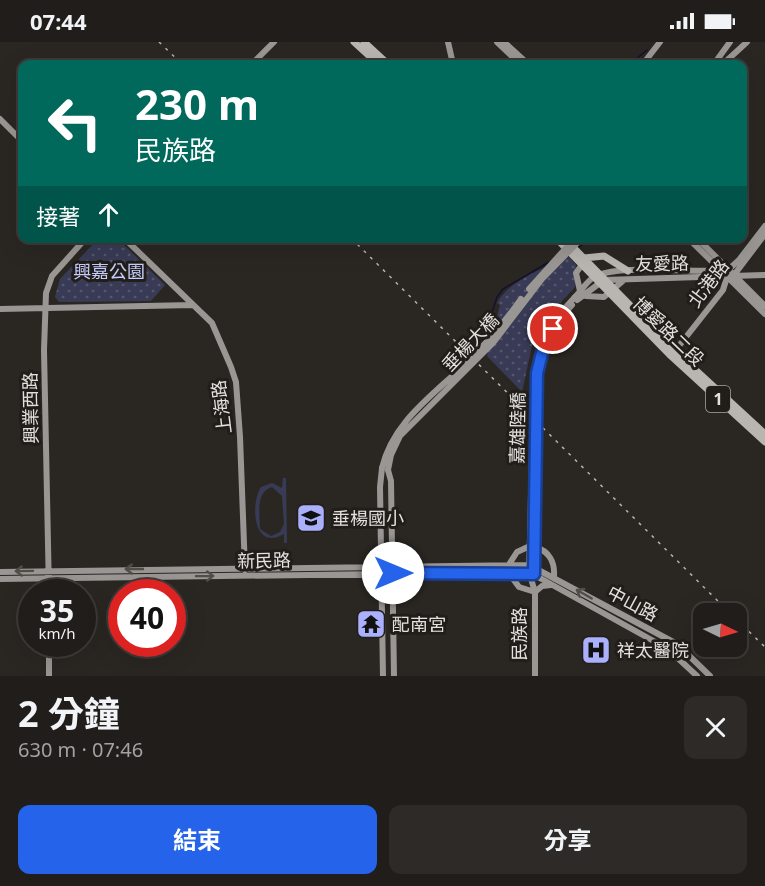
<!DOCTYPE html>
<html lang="zh-TW">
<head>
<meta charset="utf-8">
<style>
	:root { --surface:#201d1a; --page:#2d2a27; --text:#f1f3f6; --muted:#a2a2a2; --line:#3d3b39; --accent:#2563eb }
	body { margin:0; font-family:"Noto Sans","Noto Sans TC",sans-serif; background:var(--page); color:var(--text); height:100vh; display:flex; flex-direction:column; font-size:22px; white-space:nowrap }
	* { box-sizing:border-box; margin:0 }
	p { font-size:20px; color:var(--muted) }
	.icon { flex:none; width:33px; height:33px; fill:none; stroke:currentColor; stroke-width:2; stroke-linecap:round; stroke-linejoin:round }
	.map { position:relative; height:634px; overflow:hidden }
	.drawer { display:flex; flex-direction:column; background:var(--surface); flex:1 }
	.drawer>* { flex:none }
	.hud { position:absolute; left:18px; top:18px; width:729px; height:183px; border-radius:12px; box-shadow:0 6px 24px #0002,0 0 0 2px var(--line); background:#00695c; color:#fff; overflow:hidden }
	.needle { width:39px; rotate:95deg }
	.buttons { position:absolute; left:693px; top:561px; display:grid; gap:12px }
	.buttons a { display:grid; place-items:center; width:54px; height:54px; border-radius:12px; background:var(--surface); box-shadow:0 6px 24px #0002,0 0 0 2px var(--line); font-size:30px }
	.speed { position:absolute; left:18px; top:537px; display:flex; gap:12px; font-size:30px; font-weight:700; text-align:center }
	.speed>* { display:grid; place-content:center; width:78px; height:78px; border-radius:50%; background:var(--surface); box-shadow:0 6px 24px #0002,0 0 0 2px var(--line); line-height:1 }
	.speed small { font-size:15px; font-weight:400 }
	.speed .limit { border:9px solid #d22; background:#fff; color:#111 }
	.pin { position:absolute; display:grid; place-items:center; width:51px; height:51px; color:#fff; margin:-26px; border:3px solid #fff; border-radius:50%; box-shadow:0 2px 6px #0007 }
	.me { position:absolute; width:66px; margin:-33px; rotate:90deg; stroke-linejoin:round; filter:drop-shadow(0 0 4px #0008) }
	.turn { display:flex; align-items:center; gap:21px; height:126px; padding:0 18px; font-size:27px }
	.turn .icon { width:78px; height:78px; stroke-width:2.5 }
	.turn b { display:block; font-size:42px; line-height:51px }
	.then { display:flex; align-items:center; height:57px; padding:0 18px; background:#0003; gap:12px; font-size:22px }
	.round { display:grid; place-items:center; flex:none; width:63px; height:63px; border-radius:12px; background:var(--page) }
	.headline { display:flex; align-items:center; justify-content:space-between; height:102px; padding:0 18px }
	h1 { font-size:36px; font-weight:700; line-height:45px }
	.cta { display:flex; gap:12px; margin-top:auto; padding:12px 18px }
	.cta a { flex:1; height:69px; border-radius:12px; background:var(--accent); color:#fff; font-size:24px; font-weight:700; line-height:69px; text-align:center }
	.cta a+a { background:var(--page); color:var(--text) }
	.status { display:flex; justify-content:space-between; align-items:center; height:42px; padding:0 30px; background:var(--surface); direction:ltr }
	.status svg { height:16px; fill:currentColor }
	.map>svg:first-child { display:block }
</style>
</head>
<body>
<div class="status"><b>07:44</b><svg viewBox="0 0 49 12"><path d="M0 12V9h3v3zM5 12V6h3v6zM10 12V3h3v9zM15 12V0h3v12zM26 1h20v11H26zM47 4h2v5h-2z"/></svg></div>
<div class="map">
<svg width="765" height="634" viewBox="0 0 765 634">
	<defs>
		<pattern id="park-dots" width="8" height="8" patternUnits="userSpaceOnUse" patternTransform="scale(1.5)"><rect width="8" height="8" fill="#393b56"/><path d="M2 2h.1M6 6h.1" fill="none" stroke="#56576e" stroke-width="1.8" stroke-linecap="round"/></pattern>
	</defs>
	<rect width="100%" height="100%" fill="#2a2723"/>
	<path fill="url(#park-dots)" d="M99,196L118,197L165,243L151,259L59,260L55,255L60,237Z
		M569,215L576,223L575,245L551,271L533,299L522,350L487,314L500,263L497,261C510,237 545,226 569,215Z"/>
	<path fill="#393b56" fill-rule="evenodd" d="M283,436H286L287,501H284V492C253,510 250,462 261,445L272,441L282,446ZM272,445L282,454L284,482L280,490L271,494L260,487C260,472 255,450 272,445Z"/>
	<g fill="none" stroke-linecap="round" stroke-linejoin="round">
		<path stroke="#12122f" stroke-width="1.5" d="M630,22L647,8
			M577,206L593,196
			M482,302L497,255L503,247L549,220"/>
		<path stroke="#999693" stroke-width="6" d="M448,0L453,22
			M497,0L520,22
			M504,0L528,22
			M252,22L274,0
			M643,22L660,0
			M714,22L730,0
			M723,22L747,0
			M0,77L22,99
			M124,196L212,281L231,325L236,340L240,395L245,528
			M688,196L765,272
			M697,196L765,264
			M734,233L765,192
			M580,249L576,231L581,224
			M586,254L604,255L624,238
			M575,255C581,249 587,239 594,235C618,221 696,232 728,228L739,218L765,184
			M577,258L604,238L765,233
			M0,267L193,263
			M675,309L723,248L727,235
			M382,426L380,445L383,634
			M388,428L391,439L394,634
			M530,495L529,530L535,550V634
			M535,505C549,509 555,520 554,534
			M508,524L517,510L530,504
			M534,528L535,495
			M0,530L529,523L677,602L710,634
			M508,530L519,545L535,550
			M0,537L529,530L668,607L697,634
			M535,547V550L542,544L551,543
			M49,550L44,308L46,251L52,234L86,196
			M49,602V634"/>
		<path stroke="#b9b5b1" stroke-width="7" d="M354,0L378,22
			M364,0L388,22
			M556,196L671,314L765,400
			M564,196L675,309L765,392
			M584,216L604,214L628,229"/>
		<path stroke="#b6b3b1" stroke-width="1.5" stroke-dasharray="3 6" stroke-linecap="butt" d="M159,0L182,22
			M351,196L731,572
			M736,577L765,605"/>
		<path stroke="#999693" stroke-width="6" d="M529,247L575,196
			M545,304L556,281L572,263
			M537,387V337
			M382,426C393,379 434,353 467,320C487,301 505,280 521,257
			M388,428L391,413L400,394L493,301L542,237L582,196
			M530,495L534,327C541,297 554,277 575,255
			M535,495L537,418"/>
	</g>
	<defs><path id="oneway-shaft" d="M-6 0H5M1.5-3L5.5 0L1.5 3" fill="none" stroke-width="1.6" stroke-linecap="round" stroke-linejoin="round" transform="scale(1.5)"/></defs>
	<g stroke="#514e4a">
		<use href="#oneway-shaft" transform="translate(134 527) rotate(180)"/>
		<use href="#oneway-shaft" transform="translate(24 529) rotate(179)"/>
		<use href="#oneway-shaft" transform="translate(205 534) rotate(-1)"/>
		<use href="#oneway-shaft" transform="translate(584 552) rotate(-150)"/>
	</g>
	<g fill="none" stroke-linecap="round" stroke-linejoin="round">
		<g stroke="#184099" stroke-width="15">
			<path id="route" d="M393,531L534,532L537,331L543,307L553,287"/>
		</g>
		<use href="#route" stroke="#2563eb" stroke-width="10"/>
	</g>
	<defs>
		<g id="school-square" transform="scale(1.5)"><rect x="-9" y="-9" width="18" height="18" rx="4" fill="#aab0fb" stroke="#211e1a"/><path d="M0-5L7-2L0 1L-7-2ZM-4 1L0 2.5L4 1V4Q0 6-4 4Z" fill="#111"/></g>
		<g id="temple-square" transform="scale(1.5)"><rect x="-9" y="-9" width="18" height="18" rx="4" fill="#aab0fb" stroke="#211e1a"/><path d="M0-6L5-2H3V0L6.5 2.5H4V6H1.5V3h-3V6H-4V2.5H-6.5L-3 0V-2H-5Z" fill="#111"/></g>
		<g id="hospital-square" transform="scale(1.5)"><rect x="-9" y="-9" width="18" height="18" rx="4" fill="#aab0fb" stroke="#211e1a"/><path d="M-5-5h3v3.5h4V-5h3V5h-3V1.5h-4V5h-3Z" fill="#111"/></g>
	</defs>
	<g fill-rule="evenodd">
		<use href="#school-square" x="311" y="476"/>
		<use href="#temple-square" x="371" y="582"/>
		<use href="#hospital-square" x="596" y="608"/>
	</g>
	<g text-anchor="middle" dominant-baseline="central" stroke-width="6" stroke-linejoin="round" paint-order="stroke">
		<rect fill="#211e1a" stroke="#a9a6a4" stroke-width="1.5" x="706" y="344" width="24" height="26" rx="4.5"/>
		<g font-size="16" font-weight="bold" fill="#e3e1df">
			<text x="718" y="357">1</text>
		</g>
		<g font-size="18" fill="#e3e1df" stroke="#211e1a">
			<text transform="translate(662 221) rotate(-1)">友愛路</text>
			<text transform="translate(708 241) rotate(-53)">北港路</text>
			<text transform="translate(669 289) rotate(44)">博愛路二段</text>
			<text transform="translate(470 300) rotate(-46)">垂楊大橋</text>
			<text transform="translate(221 365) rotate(-97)">上海路</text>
			<text transform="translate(30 366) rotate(-91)">興業西路</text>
			<text transform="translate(517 386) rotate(-89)">嘉雄陸橋</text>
			<text transform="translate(264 518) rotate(-1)">新民路</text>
			<text transform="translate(633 561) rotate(28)">中山路</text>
			<text transform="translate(519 592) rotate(-90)">民族路</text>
		</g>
		<g font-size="18" fill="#c8cdff" stroke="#211e1a">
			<text x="109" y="229">興嘉公園</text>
		</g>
		<g font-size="18" fill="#e3e1df" stroke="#211e1a" text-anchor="start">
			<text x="332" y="476">垂楊國小</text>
			<text x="392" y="582">配南宮</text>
			<text x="617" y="608">祥太醫院</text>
		</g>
	</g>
</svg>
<div class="buttons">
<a><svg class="needle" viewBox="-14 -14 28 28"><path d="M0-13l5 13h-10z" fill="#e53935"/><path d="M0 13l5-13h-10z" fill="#a2a2a2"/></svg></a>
</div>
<div class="speed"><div>35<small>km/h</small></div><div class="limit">40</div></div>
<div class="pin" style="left:553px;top:287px;background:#d93025"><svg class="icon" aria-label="arrive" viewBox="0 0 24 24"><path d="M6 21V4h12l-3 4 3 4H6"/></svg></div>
<svg class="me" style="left:393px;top:531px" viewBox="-20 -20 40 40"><circle r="19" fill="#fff"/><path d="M0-13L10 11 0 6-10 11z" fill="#2563eb"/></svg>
<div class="hud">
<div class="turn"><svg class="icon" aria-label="left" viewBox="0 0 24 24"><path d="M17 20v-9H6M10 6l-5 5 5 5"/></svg><div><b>230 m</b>民族路</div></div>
<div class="then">接著<svg class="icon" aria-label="ahead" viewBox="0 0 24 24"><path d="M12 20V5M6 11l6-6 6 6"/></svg></div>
</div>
</div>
<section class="drawer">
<div class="headline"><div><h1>2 分鐘</h1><p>630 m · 07:46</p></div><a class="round"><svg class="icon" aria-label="close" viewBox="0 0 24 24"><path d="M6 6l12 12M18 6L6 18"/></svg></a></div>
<div class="cta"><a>結束</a><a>分享</a></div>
</section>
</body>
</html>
